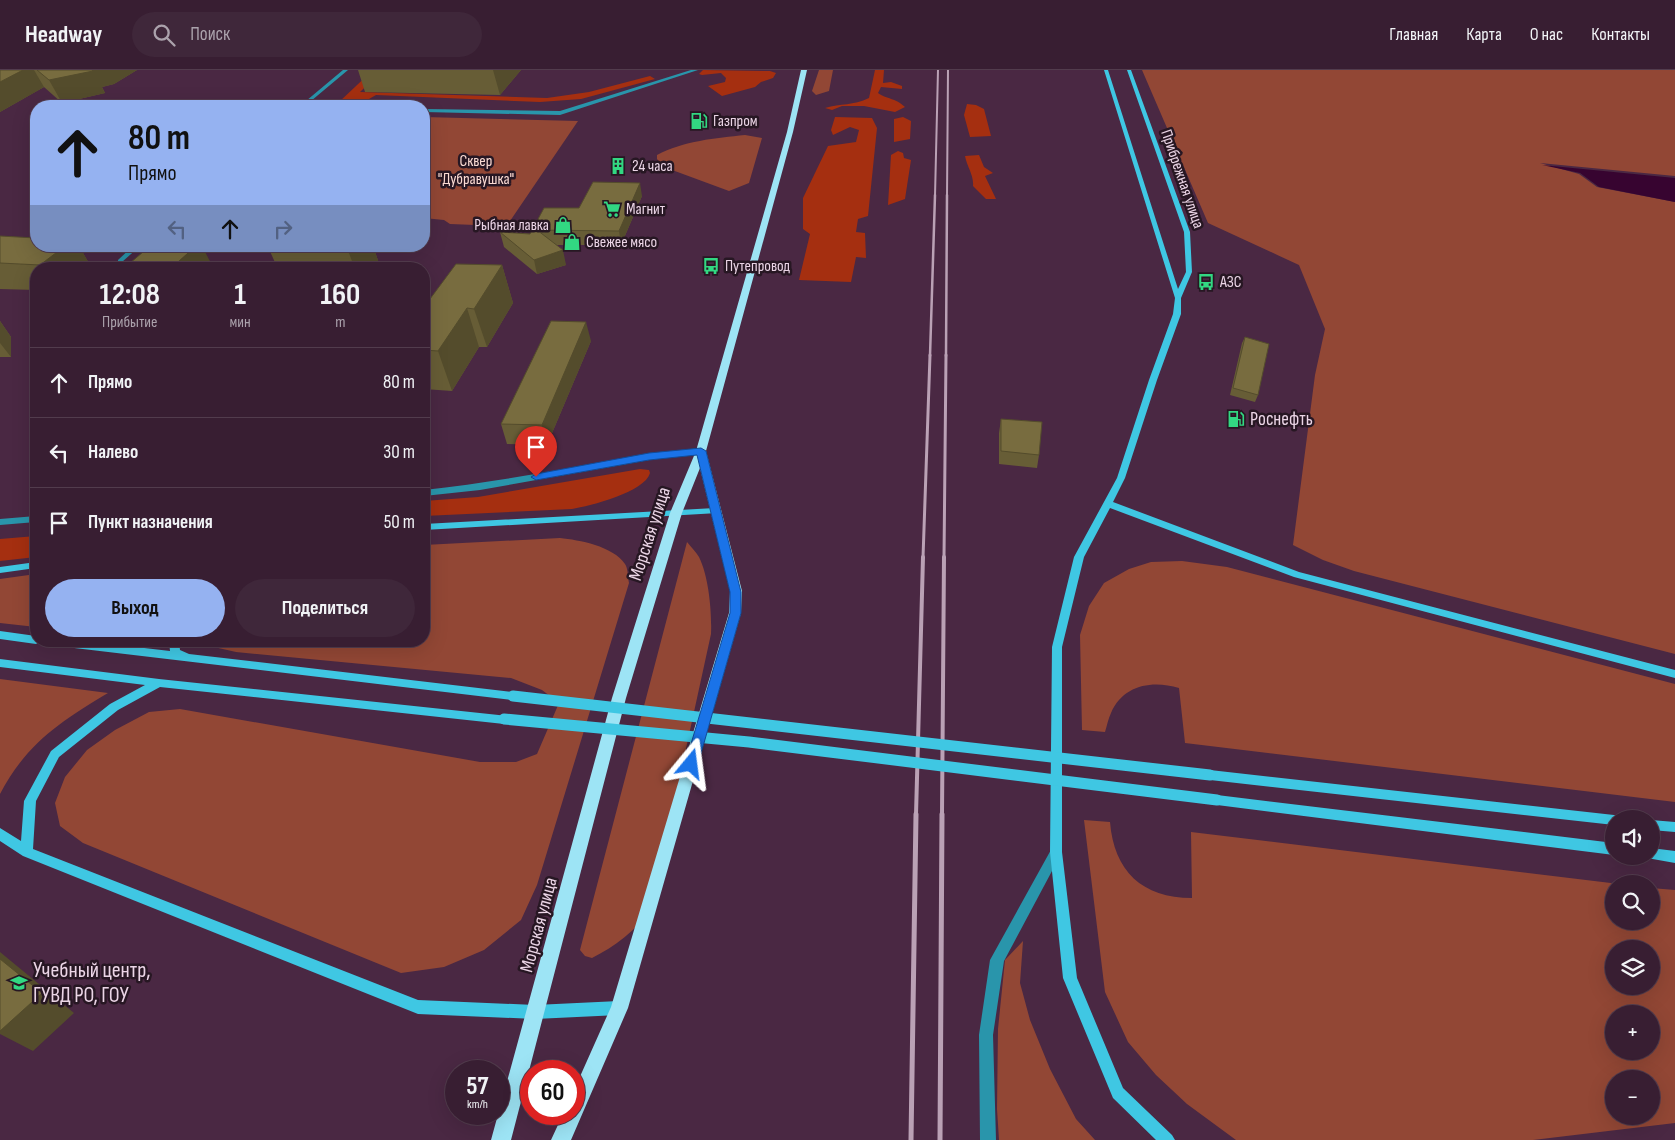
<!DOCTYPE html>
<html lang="ru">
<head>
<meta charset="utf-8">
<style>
	:root { --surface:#381e32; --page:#3f273a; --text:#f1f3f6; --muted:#aba2ac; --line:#523c4d; --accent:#95b2f1 }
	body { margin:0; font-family:"Sofia Sans Condensed",sans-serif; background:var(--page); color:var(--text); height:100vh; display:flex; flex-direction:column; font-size:19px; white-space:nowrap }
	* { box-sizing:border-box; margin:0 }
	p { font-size:16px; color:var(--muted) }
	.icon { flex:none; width:28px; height:28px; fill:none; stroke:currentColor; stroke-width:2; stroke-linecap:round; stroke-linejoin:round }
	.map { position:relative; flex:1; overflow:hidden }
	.panel { position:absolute; left:30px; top:192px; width:400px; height:385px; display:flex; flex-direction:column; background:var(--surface); border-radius:20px; box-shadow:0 5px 20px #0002,0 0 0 1px var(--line) }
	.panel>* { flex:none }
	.hud { position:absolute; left:30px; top:30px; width:400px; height:152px; border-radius:20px; box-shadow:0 5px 20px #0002,0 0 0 1px var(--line); background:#95b2f1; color:#111; overflow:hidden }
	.buttons { position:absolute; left:1605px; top:740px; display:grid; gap:10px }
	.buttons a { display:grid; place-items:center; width:55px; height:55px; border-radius:50%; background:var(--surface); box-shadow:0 5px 20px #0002,0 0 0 1px var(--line); font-size:25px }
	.speed { position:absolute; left:445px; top:990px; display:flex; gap:10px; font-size:25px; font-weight:700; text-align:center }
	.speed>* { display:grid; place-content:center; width:65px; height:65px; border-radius:50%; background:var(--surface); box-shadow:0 5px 20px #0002,0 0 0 1px var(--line); line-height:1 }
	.speed small { font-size:12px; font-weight:400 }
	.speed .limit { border:8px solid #d22; background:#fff; color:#111 }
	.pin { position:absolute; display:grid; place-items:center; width:42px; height:42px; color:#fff; margin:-51px -21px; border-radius:50% 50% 50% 0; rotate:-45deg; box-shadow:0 0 5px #0007 }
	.pin .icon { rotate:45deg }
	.me { position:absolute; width:55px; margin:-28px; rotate:16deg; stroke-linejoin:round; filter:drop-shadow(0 0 4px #0008) }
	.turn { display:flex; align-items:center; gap:18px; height:105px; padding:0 15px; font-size:22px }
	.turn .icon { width:65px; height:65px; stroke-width:2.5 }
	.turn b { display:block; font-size:35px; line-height:42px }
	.lanes { display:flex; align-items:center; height:48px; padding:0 15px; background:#0003; justify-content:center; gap:25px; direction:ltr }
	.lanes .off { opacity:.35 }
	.eta { display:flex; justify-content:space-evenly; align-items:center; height:85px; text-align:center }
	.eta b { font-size:30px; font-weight:700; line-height:35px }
	.action { display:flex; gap:10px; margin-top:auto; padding:10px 15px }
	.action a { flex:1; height:58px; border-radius:30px; background:var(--accent); color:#111; font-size:20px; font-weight:700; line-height:58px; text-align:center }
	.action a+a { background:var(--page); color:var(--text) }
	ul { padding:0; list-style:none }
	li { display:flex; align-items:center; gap:15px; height:70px; padding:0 15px; border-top:1px solid var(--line) }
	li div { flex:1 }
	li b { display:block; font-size:19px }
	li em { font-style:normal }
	header { display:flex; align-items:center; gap:30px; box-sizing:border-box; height:70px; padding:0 25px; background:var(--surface); border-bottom:1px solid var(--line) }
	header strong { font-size:24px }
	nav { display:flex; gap:28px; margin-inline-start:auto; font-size:18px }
	.search { width:350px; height:45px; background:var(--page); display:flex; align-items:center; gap:12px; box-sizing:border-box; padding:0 18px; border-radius:28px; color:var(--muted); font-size:19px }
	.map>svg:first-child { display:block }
</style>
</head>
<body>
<header>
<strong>Headway</strong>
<div class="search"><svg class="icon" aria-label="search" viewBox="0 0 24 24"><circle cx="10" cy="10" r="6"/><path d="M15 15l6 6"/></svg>Поиск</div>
<nav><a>Главная</a><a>Карта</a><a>О нас</a><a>Контакты</a></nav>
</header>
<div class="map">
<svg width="1675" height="1070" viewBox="0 0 1675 1070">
	<rect width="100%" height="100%" fill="#4a2843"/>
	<path fill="#924735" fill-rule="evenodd" d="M819,0H833L829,21L816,25L812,21Z
		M1142,0H1675V106L1540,93L1579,104L1597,117L1675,132V584L1354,501L1323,490L1293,475L1315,305L1325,259L1299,195L1208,153Z
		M424,47L578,51L508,154H502L501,156L450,154L444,150L424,148Z
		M745,65L762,68L749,113L729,121L664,97L657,89V85C683,71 716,68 745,65Z
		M560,468C579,470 613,476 625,494C628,498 628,508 629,513L537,815L521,850L484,880L444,897L401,903L83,773L60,756L55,733L65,707L87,680L115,660L149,642L180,639L480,692H516L537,684L559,633L542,620L511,608L236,582L214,577L208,571H424V475Z
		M687,472C691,477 696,482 699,487C709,507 712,543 711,564L651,839C637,860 614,877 592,888L585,886L580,880Z
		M1182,491L1227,497L1675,614V732L1185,673L1179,618C1152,610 1123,615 1111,643C1108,649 1107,656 1105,662L1082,660L1080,565L1089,536L1104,513L1129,499L1151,492Z
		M36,504V557L0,553V509Z
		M0,609L108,623C61,651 26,674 0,724Z
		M1084,750L1110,752C1114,801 1142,828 1192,828L1191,762L1619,814H1614V851H1651V818L1675,820V1053L1533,1070H1236L1187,1034L1156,1005L1128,972L1105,922ZM1614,879H1651V916H1614ZM1614,944H1651V981H1614ZM1614,1009H1651V1046H1614Z
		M1023,871L1020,913L1030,950L1050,999L1076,1049L1095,1070H999L997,1039L998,959L1005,890Z"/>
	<path fill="#a52f10" d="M373,0H383L360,22L547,28L589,22L650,6L655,9L581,29L540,32L376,25L362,33L339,32Z
		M703,0L770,1L776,3L773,8L761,12L755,17L722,26L708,16L725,12L726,8L721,3L702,5L699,4Z
		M875,0H884L883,13L891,12L902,16V19L881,17L878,23C888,30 894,27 905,37L895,42L864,36H842L832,40L825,38C841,33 853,36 869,28Z
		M967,34L976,35L984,39L991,66L970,67L964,45Z
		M835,47L872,48L877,58L868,146L858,149L856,162L865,163L866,188L856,187L851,212L799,210L810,164L803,159V128L828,76L856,72L859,60L850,57L833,65L831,60Z
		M903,47L911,51L910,69L894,72V49Z
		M898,81L903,83L904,88L911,90L905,129L888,135L891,85Z
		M979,85L984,97L993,103L985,106L996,129H986L973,116C974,105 967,97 965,86Z
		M640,399L649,400L650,403C645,422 590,436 572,439L424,446V431L478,427Z
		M36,466V487L0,491V469Z"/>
	<path fill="#370430" d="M1542,95L1675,108V132L1599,117L1580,103Z"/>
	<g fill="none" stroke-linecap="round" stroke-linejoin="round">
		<path fill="#2995ab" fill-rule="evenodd" d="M343,0H348L305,36H300Z
			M691,0H698L560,45L424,42V39L560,41Z
			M133,176H140L122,192H118V190Z
			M701,378L704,379V383L649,390L480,420L424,426V420C517,410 608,389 701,378Z
			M36,446V452L0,455V449Z
			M1056,776L1060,778L1062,782L1060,786L1004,891L993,965L996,1070H980L979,965L990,890L1052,778Z"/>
		<path fill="#3fc7e3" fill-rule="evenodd" d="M1104,0H1108L1178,219L1186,202L1184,162L1127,0H1131L1190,162L1192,202L1181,228V244L1157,310L1125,408L1113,432L1299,502L1675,600V608L1294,507L1110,438L1084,487L1062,577V782L1077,908L1123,1018L1172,1065L1175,1070H1156L1113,1028L1063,908L1050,782L1052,577L1074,487L1117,408L1149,310L1173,244L1175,228Z
			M715,438L720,441L718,443L424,460V454Z
			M36,492V498L0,503V497Z
			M0,561L36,566V571H40L36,574L0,569Z
			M44,571H84L170,581L169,571H179L180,580L189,584L513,622L517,623L518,626L517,629L513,630L49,575Z
			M0,589L159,609L508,646L510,649L508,652L504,654L160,617L118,640L59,687L36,731L33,779L418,930L535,935L619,931L624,933L626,938L624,943L619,945L535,949L418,944L23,786L0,771V758L21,771L24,731L51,681L110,634L145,615L0,597Z
			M1210,700L1614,745L1618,746L1619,749H1614V755L1210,710L1206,709L1204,705L1206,701Z
			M1217,725L1614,773V785L1217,735L1213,734L1211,730L1213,726Z
			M1651,750L1675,752V762L1651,760Z
			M1651,778L1675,781V793L1647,788L1646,786H1651Z"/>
		<path fill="#9de4f5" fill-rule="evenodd" d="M801,0H807L793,62L706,381L742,521L741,543L628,938L571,1070H551L563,1044H574V1020L611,937L729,543L730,521L700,398L682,443L626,628L511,1070H491L612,628L670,443L696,381L787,62Z"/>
		<path stroke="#baa1b5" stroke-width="2" d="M935,126L938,0
			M947,126L948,0"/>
		<path stroke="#baa1b5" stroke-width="2.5" d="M930,286L935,125
			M946,286L947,125"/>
		<path stroke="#baa1b5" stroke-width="3" d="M923,488L930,285
			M944,488L946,285"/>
		<path stroke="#baa1b5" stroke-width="4" d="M916,745L923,487
			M942,745L944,487"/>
		<path stroke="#baa1b5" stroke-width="5" d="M911,1070L916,744
			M940,1070L942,744"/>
		<path stroke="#3fc7e3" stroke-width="11" d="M513,626L1210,705
			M504,649L749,672L1217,730"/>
	</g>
	<path fill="#675d36" d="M0,0H137L114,14L102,17L105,23L62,33L44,17L0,42Z
		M358,0H521L500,25L365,22Z
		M642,126L621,175H555L566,195L537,204L504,177L500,162L530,164L579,138Z
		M0,166L36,176H79L90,195L85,199H36V220L0,219Z
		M373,176L381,199H278L268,177Z
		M502,195L513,233L487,277H479L452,321L424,319V237Z
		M0,251L11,267V287H0Z
		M1245,267L1258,325L1255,332L1230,325L1242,273Z
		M591,271L547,375L507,374L501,354Z
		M1001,349L1039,385L1037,398L999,394V363Z"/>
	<path fill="#544c2c" d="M23,0H34L44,17L0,42V12Z
		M89,0H137L114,14L102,17L105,23L62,33L49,10Z
		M493,0H521L500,25Z
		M640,113L642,126L621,175L619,161Z
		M65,176H79L90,195L85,199H42L40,195Z
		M196,176H202L214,199H170Z
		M348,176H373L381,199H355L347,178Z
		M563,180L566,195L537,204L534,190Z
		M502,195L513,233L487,277L474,239Z
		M467,238L479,277L452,321L438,281Z
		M0,251L11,267V287L0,273Z
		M586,252L591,271L547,375L542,355Z
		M0,882L74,943L33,981L0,964Z"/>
	<path fill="#786c3f" stroke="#544c2c" d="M0,0H23L0,12Z
		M37,0H92L93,1L49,10Z
		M593,112L640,113L619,161L537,160L563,180L534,190L500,162L530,164L544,138H579Z
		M0,166L36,168V176H65L40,195L0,193Z
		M150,176H196L170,199H123Z
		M348,176L347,178L268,177V176Z
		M456,194L502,195L474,239L467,238L438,281L424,280V237Z
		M551,251L586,252L542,355L501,354Z
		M1245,267L1269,274L1258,325L1233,318Z
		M1001,349L1042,352L1039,385L1001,381Z
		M0,889L42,923L0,961Z"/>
	<path fill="#1a73e8" stroke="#114b97" d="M701,378L706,381L741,522V543L698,694L696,697L691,699L686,697L685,694L730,543V522L697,385L649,390L536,410L531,407L536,404L649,383Z"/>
	<defs>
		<g id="fuel-bare" transform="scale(1.35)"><path d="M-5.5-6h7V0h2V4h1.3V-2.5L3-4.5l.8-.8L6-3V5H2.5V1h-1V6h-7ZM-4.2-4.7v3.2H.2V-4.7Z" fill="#32d882" stroke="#271723" stroke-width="2.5" paint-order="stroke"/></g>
		<g id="building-bare" transform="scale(1.35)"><path d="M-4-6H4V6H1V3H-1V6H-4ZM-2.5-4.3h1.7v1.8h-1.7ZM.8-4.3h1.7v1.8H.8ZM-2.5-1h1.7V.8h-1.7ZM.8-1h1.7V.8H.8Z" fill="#32d882" stroke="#271723" stroke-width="2.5" paint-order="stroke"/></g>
		<g id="supermarket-bare" transform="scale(1.35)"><path d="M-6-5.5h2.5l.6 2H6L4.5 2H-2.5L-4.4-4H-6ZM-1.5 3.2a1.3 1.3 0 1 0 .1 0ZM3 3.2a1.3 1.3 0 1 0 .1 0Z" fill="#32d882" stroke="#271723" stroke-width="2.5" paint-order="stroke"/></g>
		<g id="shop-bare" transform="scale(1.35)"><path d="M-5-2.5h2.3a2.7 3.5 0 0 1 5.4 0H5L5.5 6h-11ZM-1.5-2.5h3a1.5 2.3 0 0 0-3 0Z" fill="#32d882" stroke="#271723" stroke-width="2.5" paint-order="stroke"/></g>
		<g id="bus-bare" transform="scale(1.35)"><path d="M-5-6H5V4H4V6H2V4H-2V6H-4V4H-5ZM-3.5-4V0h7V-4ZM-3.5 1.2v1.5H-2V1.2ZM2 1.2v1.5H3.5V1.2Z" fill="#32d882" stroke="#271723" stroke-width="2.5" paint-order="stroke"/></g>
		<g id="university-bare" transform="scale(1.35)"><path d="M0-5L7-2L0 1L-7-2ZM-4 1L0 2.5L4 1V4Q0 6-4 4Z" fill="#32d882" stroke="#271723" stroke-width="2.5" paint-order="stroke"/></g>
	</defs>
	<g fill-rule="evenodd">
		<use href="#fuel-bare" x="699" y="51"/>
		<use href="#building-bare" x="618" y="96"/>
		<use href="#supermarket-bare" x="612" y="139"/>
		<use href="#shop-bare" x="563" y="155"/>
		<use href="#shop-bare" x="572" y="172"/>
		<use href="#bus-bare" x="711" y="196"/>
		<use href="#bus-bare" x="1206" y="212"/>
		<use href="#fuel-bare" x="1236" y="349"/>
		<use href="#university-bare" x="19" y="913"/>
	</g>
	<g text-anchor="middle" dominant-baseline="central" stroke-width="5" stroke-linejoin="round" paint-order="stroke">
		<g font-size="16" fill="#ebd5e6" stroke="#271723" text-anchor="start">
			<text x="713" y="51">Газпром</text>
			<text x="632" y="96">24 часа</text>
			<text x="626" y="139">Магнит</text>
			<text x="549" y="155" text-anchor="end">Рыбная лавка</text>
			<text x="586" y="172">Свежее мясо</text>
			<text x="725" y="196">Путепровод</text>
			<text x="1220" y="212">АЗС</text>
		</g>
		<g font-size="16" fill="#fbdbd3" stroke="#271723">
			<text x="476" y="91">Сквер<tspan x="476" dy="18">"Дубравушка"</tspan></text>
		</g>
		<g font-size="16" fill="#ebd5e6" stroke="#271723">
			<text transform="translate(1182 109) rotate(71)">Прибрежная улица</text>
		</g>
		<g font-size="19" fill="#ebd5e6" stroke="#271723" text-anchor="start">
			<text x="1250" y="349">Роснефть</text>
		</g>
		<g font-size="19" fill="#ebd5e6" stroke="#271723">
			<text transform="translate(650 464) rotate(-72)">Морская улица</text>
			<text transform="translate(539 855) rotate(-75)">Морская улица</text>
		</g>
		<g font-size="22" fill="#ebd5e6" stroke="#271723" text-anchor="start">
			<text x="33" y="900">Учебный центр,<tspan x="33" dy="25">ГУВД РО, ГОУ</tspan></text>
		</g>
	</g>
</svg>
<div class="buttons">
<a><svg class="icon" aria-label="sound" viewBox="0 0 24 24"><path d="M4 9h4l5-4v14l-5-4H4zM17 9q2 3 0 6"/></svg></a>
<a><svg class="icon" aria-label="search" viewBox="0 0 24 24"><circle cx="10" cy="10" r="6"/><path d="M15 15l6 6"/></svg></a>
<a><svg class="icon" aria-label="layers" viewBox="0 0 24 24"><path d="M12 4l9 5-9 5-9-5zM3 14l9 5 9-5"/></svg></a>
<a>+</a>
<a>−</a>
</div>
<div class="speed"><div>57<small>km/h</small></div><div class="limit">60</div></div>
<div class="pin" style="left:536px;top:407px;background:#d93025"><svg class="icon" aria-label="arrive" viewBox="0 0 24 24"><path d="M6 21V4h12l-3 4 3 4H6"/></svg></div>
<svg class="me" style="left:691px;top:694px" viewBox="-20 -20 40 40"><path d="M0-17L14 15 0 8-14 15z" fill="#1a73e8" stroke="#fff" stroke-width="4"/></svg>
<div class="hud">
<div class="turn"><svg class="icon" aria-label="ahead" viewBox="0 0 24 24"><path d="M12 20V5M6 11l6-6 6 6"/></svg><div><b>80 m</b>Прямо</div></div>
<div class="lanes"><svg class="icon off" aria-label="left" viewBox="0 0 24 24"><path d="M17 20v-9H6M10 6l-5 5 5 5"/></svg><svg class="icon" aria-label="ahead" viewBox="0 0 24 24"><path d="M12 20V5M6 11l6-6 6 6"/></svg><svg class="icon off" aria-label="right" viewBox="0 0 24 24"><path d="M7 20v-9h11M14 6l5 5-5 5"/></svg></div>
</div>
<section class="panel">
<div class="eta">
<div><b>12:08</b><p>Прибытие</p></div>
<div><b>1</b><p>мин</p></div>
<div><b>160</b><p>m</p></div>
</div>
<ul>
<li><svg class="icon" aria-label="ahead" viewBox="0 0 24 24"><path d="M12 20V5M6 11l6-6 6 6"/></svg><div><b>Прямо</b></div><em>80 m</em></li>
<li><svg class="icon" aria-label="left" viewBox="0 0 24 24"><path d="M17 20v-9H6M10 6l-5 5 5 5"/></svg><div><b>Налево</b></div><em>30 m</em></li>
<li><svg class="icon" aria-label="arrive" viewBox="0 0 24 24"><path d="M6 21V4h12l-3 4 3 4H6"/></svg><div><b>Пункт назначения</b></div><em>50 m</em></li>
</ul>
<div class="action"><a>Выход</a><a>Поделиться</a></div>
</section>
</div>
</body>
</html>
